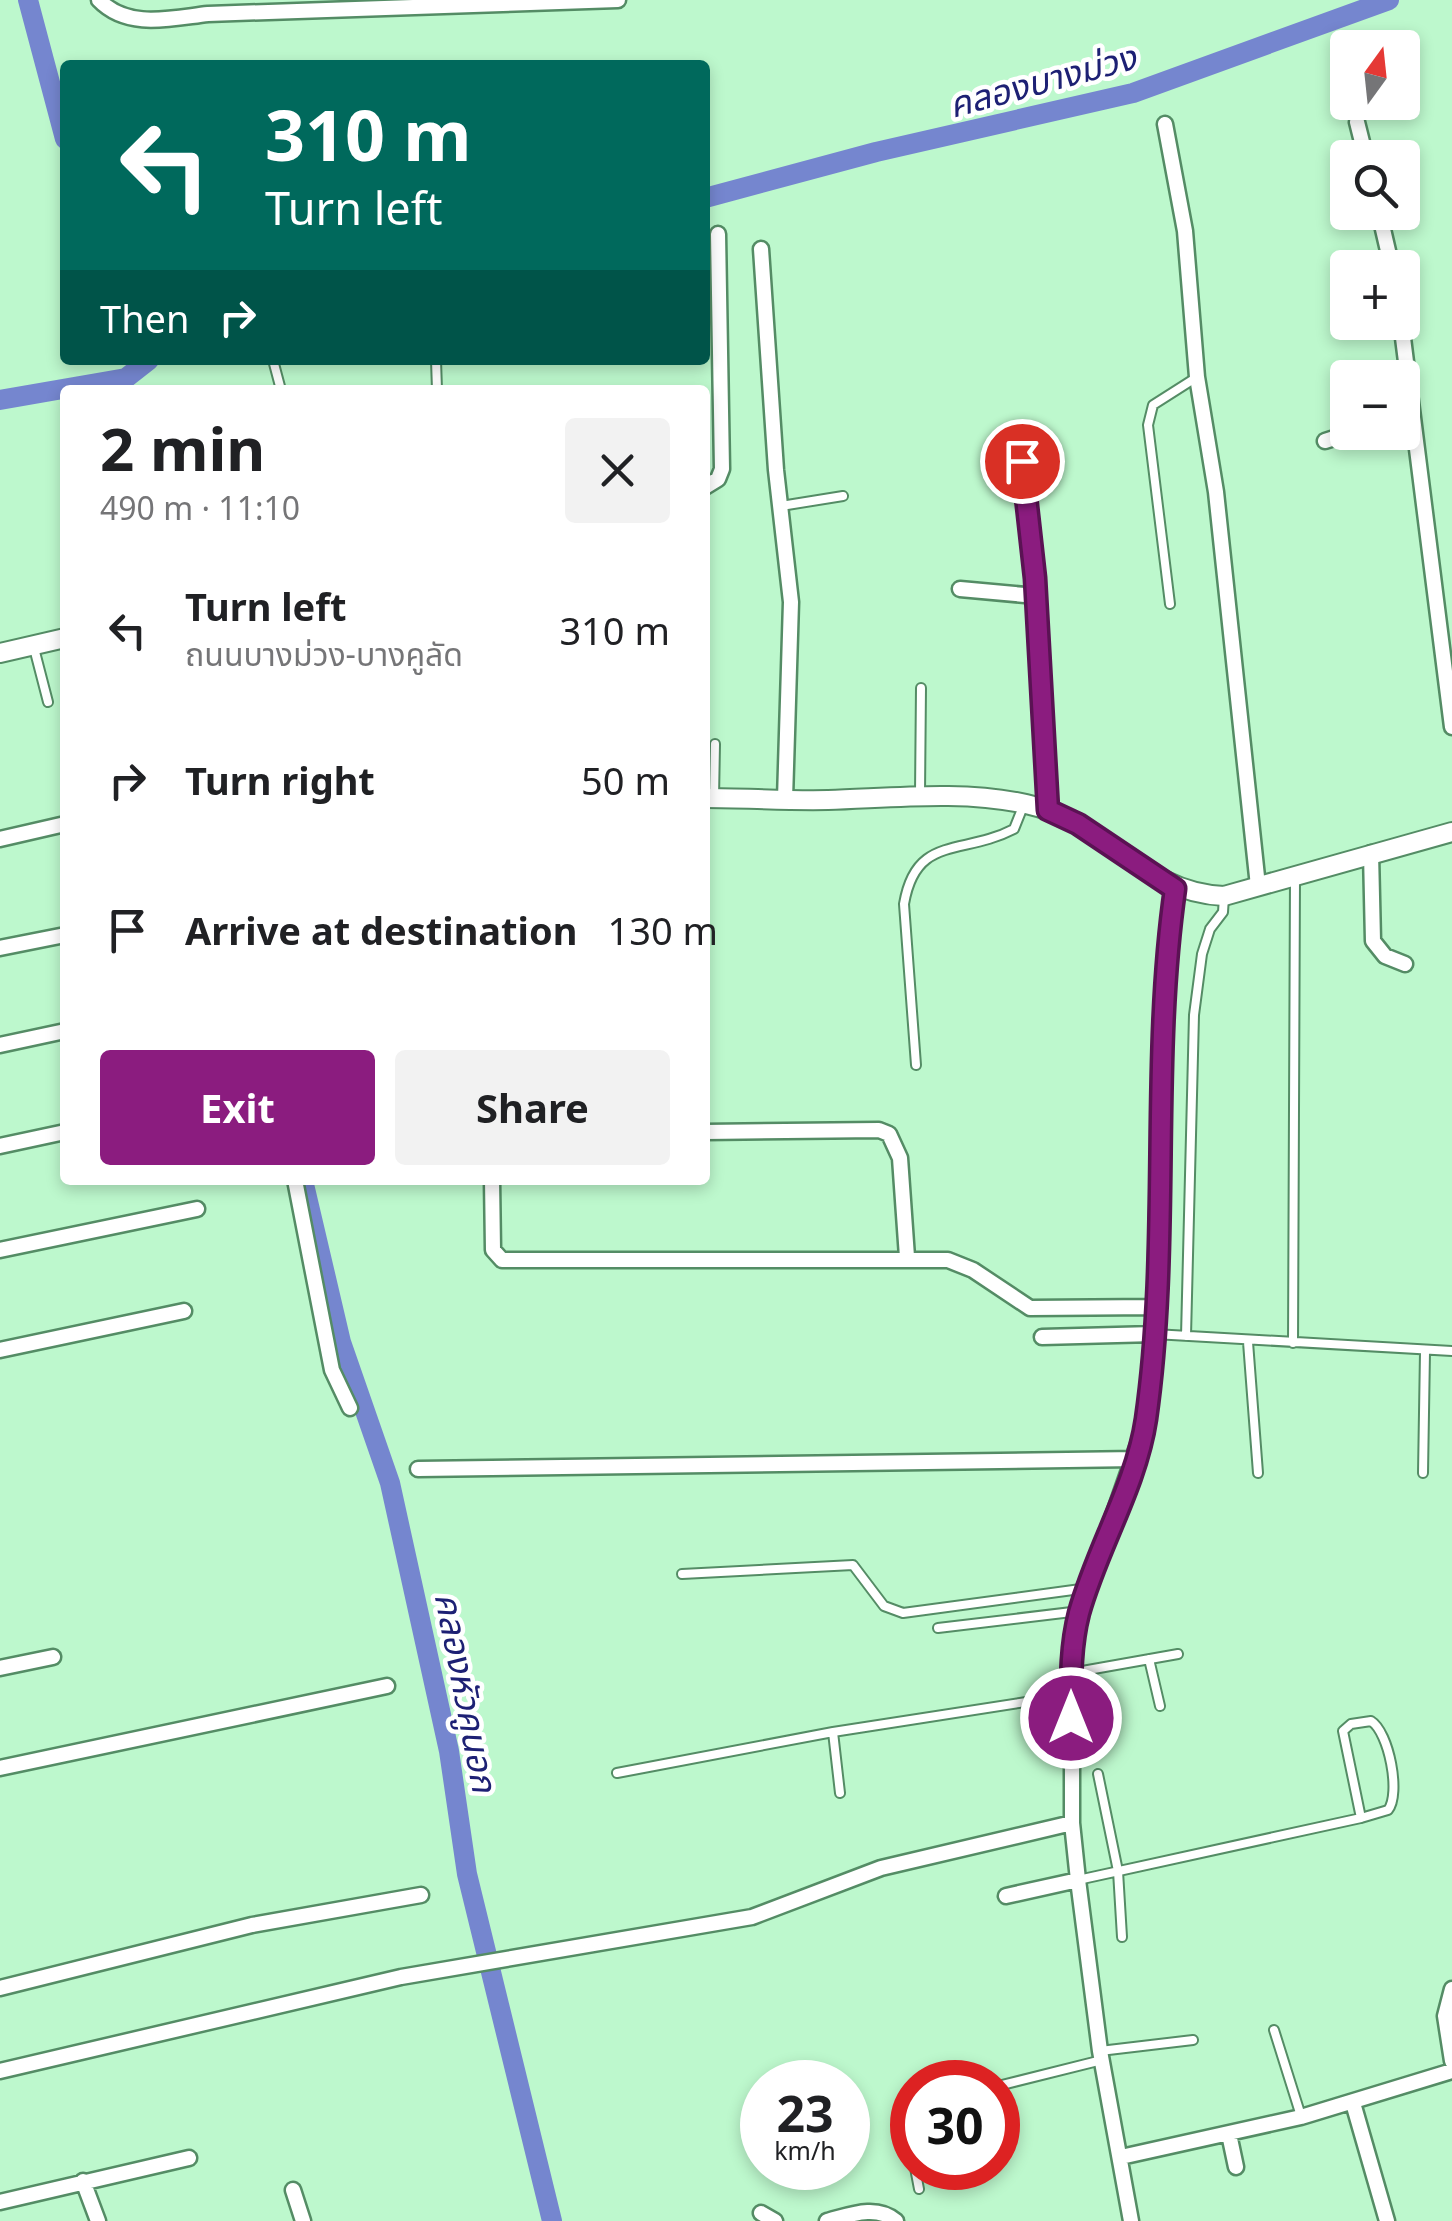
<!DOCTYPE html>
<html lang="en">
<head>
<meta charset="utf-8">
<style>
	:root { --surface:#fff; --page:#f2f2f2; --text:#202124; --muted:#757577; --accent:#8b1c7f }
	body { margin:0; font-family:"Noto Sans","Noto Sans Thai",sans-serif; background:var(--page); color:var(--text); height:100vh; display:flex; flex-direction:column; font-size:38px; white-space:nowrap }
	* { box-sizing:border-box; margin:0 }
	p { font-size:32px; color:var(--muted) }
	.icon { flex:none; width:55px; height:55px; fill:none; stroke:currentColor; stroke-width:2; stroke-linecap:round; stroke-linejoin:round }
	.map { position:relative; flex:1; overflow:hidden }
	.side { position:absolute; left:60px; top:385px; width:650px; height:800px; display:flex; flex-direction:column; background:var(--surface); border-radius:10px; box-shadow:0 5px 15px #0003 }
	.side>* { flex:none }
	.banner { position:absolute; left:60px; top:60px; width:650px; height:305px; border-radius:10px; box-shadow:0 5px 15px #0003; background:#00695c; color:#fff; overflow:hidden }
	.needle { width:65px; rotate:15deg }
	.fabs { position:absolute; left:1330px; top:30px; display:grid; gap:20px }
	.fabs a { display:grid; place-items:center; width:90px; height:90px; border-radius:10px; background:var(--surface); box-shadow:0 5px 15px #0003; font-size:50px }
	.speed { position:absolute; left:740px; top:2060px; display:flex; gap:20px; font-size:50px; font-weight:700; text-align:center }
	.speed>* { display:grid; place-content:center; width:130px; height:130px; border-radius:50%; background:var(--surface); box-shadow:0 5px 15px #0003; line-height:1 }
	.speed small { font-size:25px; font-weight:400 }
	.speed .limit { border:15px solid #d22; background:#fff; color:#111 }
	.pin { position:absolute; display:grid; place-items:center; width:85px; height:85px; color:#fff; margin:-42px; border:5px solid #fff; border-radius:50%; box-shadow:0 2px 10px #0007 }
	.me { position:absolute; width:110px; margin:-55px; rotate:0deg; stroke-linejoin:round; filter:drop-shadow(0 0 8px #0008) }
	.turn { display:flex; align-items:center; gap:35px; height:210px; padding:0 40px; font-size:45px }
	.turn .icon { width:130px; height:130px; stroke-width:2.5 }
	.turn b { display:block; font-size:70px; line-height:85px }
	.then { display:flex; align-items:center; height:95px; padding:0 40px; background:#0003; gap:20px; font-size:38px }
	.round { display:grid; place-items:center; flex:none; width:105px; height:105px; border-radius:10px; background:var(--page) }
	.overview { display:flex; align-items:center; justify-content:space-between; height:170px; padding:0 40px }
	h1 { font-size:60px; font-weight:700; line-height:75px }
	.cta { display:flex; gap:20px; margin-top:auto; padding:20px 40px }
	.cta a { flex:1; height:115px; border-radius:10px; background:var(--accent); color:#fff; font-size:40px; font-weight:700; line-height:115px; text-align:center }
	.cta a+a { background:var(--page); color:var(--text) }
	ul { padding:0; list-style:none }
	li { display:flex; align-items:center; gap:30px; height:150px; padding:0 40px }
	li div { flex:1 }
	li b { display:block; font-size:38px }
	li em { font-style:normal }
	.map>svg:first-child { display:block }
</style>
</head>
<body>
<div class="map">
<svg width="1452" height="2221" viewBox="0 0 1452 2221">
	<rect width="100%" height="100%" fill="#bdf8cd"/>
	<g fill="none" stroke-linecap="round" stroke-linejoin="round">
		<path stroke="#7586cf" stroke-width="20" d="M28,0L65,139
			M705,198L876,152L1133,93L1389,0
			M126,378L149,360
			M0,400L126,378
			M303,1180L341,1342L390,1483L449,1751L467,1874L552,2221"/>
		<g stroke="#548c65" stroke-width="12">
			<path id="service" d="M273,360L281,390
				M436,360L437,390
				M781,506L843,496
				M1170,604L1148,425L1153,405L1197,377
				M34,648L48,702
				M920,793L921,688
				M714,798L715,744
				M916,1065L904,904C916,834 962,856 1014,829L1024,804
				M1154,1334L1452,1351
				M1186,1336L1194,1015L1202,954L1210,929L1223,912L1224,897
				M1248,1342L1258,1473
				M1293,1343L1295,877
				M1423,1473L1425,1352
				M682,1574L853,1565L884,1606L903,1613L1088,1588
				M938,1628L1080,1611
				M1149,1659L1160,1706
				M1071,1673L1178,1654
				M617,1773L833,1732
				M1098,1774L1118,1871L1122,1937
				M840,1793L833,1732L1071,1695
				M1078,1880L1361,1818L1388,1810C1401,1794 1389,1732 1371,1721L1351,1724L1343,1731L1361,1818
				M1274,2030L1301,2116
				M1100,2051L1193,2040
				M998,2086L1102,2060
				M912,2108L907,2122L912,2153
				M915,2168L919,2189"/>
		</g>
		<g stroke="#548c65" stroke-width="19">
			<path id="minor" d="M99,0C128,30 172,18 208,14L618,0
				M1357,122L1366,158
				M1165,124L1185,231L1197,377L1216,492L1258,886
				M1379,212L1392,268
				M761,249L776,470L791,602L785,799
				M1401,322L1452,727
				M1325,441L1353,432
				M1022,461L1035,578L1048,810
				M705,487L718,479L722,469L718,234
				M960,589L1036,596
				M0,839L65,824
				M1371,853L1373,941L1385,956L1405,964
				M0,948L65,935
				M0,1045L65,1031
				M705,1132L879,1130L889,1134L900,1158L907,1257
				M0,1146L65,1132
				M295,1180L332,1370L350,1408
				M492,1180L493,1250L502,1260H948L973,1270L1030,1308L1155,1307
				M0,1250L197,1209
				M1042,1337L1154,1334
				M0,1350L184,1311
				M418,1469L1136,1459
				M0,1668L53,1657
				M0,1768L387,1686
				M1006,1896L1078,1880
				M0,1988L252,1925L421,1895
				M1452,1989L1445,2016L1452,2061
				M0,2071L401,1977L752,1917L881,1868L1072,1823
				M1353,2103L1387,2221
				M1229,2134L1236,2167
				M1121,2157L1301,2117L1452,2071
				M83,2181L98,2221
				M293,2190L303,2221
				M0,2202L189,2158
				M761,2213L775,2221
				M827,2221C850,2215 876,2204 896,2221
				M1131,2221L1100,2051L1078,1880L1072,1823V1653L1080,1611L1146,1421L1155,1307L1162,1019L1175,889"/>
		</g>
		<g stroke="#548c65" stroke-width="22">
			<path id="tertiary" d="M0,653L65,638
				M705,798C746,798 787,801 828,800C892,798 963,790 1026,804C1105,821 1141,893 1224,896L1452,832"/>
		</g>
		<use href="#service" stroke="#fff" stroke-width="8"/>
		<use href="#minor" stroke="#fff" stroke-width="14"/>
		<use href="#tertiary" stroke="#fff" stroke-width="18"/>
	</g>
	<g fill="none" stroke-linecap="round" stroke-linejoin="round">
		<g stroke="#5a1253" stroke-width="25">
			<path id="route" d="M1022,461L1035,578L1048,810L1078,824L1175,889C1150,1065 1171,1243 1146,1419C1136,1486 1097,1548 1079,1613C1070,1648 1071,1683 1071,1718"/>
		</g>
		<use href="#route" stroke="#8b1c7f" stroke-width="18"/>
	</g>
	<g text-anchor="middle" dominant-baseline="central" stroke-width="9" stroke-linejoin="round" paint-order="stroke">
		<g font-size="35" font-style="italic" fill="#1d2074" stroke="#fff">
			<text transform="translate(1042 80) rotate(-15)">คลองบางม่วง</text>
			<text transform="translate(467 1692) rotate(79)">คลองหัวคูนอก</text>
		</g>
	</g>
</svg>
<div class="fabs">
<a><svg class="needle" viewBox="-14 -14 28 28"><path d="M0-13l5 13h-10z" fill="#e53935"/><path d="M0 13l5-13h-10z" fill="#757577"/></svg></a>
<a><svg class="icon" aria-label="search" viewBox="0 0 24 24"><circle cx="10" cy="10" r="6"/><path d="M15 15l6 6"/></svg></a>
<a>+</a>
<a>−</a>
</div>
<div class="speed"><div>23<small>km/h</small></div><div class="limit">30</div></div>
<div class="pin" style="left:1022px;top:461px;background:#d93025"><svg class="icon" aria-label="arrive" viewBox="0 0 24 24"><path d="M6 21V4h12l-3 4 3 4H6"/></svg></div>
<svg class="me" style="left:1071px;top:1718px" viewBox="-20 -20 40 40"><circle r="17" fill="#8b1c7f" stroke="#fff" stroke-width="3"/><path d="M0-11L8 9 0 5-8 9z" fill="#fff"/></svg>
<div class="banner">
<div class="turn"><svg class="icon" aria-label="left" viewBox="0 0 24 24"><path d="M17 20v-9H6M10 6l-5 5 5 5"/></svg><div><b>310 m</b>Turn left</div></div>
<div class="then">Then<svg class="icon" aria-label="right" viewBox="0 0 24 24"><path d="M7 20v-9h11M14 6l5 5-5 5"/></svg></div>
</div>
<section class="side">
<div class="overview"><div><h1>2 min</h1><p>490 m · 11:10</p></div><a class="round"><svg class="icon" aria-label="close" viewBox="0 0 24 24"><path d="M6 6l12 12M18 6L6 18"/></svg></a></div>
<ul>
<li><svg class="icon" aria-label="left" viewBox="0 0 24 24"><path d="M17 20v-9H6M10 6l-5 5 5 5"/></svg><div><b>Turn left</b><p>ถนนบางม่วง-บางคูลัด</p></div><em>310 m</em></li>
<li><svg class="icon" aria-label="right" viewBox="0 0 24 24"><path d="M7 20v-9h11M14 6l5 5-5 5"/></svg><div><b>Turn right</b></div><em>50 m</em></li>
<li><svg class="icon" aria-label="arrive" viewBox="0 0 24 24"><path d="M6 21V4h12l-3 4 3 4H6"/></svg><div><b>Arrive at destination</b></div><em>130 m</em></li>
</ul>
<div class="cta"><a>Exit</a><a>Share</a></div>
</section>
</div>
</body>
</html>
